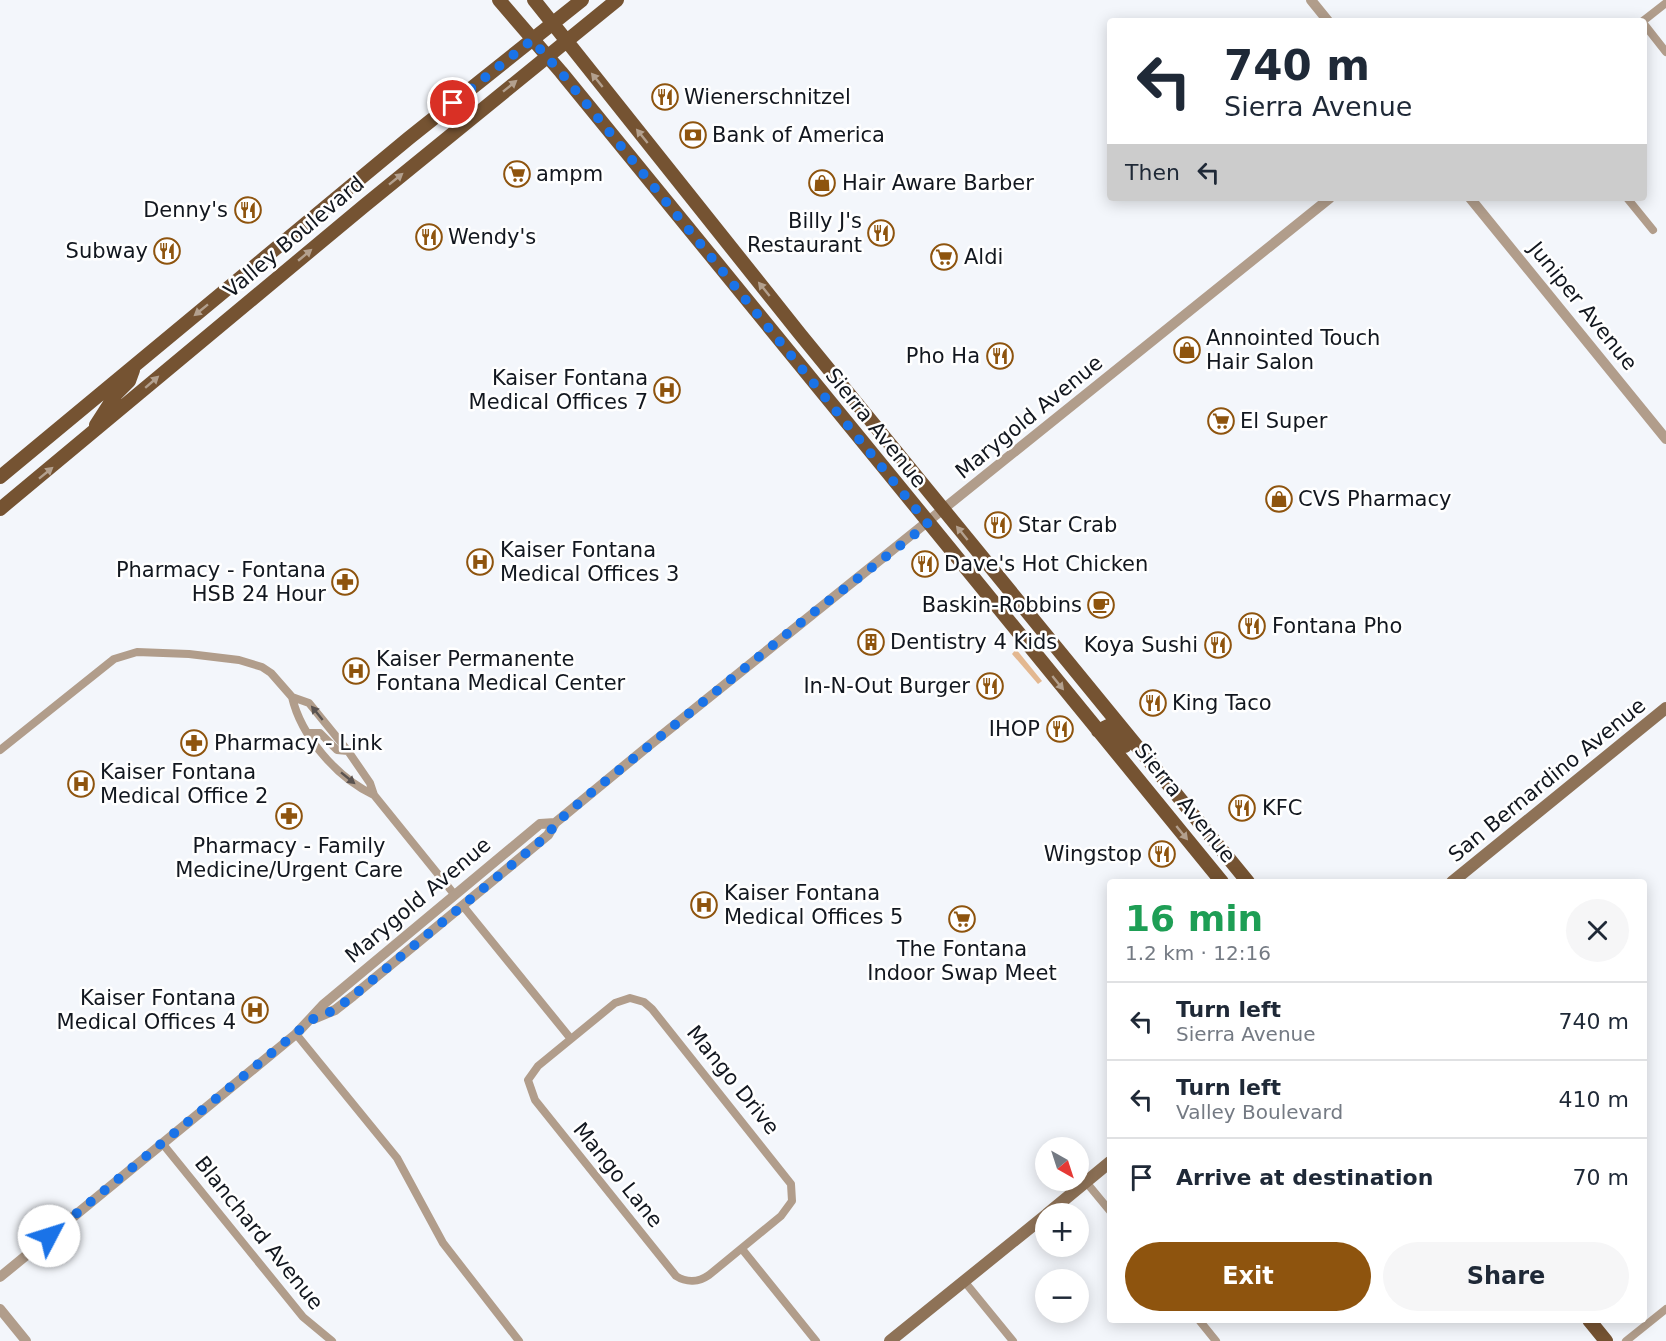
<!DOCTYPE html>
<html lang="en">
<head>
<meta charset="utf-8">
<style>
	:root { --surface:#fff; --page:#f6f6f7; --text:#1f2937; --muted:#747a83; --line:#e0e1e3; --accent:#8e540e }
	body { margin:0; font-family:"DejaVu Sans",sans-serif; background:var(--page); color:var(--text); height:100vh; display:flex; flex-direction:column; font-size:22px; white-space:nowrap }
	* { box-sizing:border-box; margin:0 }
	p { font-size:20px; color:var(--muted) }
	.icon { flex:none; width:33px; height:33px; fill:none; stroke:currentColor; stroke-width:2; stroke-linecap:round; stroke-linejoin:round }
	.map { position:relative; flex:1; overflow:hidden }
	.panel { position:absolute; left:1107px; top:879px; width:540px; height:444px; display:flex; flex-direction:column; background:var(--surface); border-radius:6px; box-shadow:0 3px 15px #0003 }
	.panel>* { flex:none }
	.banner { position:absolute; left:1107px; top:18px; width:540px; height:183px; border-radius:6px; box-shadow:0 3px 15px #0003; background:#fff; color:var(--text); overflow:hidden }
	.needle { width:39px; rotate:141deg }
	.controls { position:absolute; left:1035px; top:1137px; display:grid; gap:12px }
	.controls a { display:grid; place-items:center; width:54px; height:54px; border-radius:50%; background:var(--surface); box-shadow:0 3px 15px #0003; font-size:30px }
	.pin { position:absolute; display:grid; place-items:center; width:51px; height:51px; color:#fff; margin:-26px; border:3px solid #fff; border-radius:50%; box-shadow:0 2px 6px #0007 }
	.me { position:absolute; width:66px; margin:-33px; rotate:50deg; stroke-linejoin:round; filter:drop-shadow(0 0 4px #0008) }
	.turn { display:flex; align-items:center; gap:21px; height:126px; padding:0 18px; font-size:27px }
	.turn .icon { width:78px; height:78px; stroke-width:2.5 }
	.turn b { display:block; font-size:42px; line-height:51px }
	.then { display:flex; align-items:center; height:57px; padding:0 18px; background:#0003; gap:12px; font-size:22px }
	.round { display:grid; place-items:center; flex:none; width:63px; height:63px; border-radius:32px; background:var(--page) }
	.summary { display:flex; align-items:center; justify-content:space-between; height:102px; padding:0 18px }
	h1 { font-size:36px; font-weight:600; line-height:45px; color:#1e9e55 }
	.button { display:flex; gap:12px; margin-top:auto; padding:12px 18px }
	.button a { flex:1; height:69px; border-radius:36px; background:var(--accent); color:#fff; font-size:24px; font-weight:600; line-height:69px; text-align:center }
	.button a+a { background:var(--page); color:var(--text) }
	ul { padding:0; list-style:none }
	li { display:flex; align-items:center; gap:18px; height:78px; padding:0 18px; border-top:2px solid var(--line) }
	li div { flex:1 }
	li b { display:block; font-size:22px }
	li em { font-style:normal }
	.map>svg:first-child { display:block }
</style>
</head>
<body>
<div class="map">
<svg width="1666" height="1341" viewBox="0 0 1666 1341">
	<rect width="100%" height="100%" fill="#f3f6fb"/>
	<path fill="#e3b891" d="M1016,649L1042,681L1038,684L1012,654Z"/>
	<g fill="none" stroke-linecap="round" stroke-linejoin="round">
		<path stroke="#b19d8b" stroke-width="8" d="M1643,21L1666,3
			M1644,24L1666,52
			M1627,198L1653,230
			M292,697C301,736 337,778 374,795
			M308,733H320L337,750L348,751
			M0,750L114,659L137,652L189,654L239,660L262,667L271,673L292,697L309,703L348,751L370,783L374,795L454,894
			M463,906L571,1039
			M630,998L644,1002L652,1009L791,1184L792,1201L781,1216L709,1275C699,1282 687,1283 676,1276L535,1100L528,1080L538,1066L615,1003Z
			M296,1034L397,1158L443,1243L519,1341
			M162,1143L303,1317L332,1341
			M1086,1182L1110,1211
			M742,1249L816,1341
			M964,1281L1013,1341
			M1199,1320L1216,1341
			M1626,1341L1666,1309"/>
		<path stroke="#b19d8b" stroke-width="10" d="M1311,0L1328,21
			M1470,198L1666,439
			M313,1019L335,1010L353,996L548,835L555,823L646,748L1330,198
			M0,1277L296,1034L324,1004L540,824L555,823
			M0,1309L26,1341"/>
		<path stroke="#8e7257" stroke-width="12" d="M1452,882L1666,708
			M1047,1214L1110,1162
			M890,1341L1046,1215"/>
		<path stroke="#755332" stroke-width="14" d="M499,0L561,72L1222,882
			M534,0L800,334L1248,882
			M96,425L116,394L129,381L133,370
			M0,477L409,138L582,0
			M0,509L364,206L617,0
			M1098,731L1108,726L1125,746
			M1589,1320L1606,1341"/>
	</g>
	<defs><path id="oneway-solid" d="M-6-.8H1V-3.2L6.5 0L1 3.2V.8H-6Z" transform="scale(1.5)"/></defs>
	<g fill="#b3a08e">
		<use href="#oneway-solid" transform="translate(597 80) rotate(-129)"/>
		<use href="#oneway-solid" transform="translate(510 86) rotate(-39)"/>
		<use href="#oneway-solid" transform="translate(642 136) rotate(-129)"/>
		<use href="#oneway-solid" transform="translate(396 179) rotate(-39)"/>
		<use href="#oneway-solid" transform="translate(305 255) rotate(-40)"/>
		<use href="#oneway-solid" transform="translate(764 289) rotate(-129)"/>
		<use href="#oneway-solid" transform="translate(201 310) rotate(141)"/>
		<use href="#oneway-solid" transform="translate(152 382) rotate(-41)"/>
		<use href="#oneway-solid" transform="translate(46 473) rotate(-39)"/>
		<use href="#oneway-solid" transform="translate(962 533) rotate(-129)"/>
		<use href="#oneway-solid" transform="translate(1058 683) rotate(51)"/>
		<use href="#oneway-solid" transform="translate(1182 833) rotate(51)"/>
	</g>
	<g fill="#5a5350">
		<use href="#oneway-solid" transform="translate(317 713) rotate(-129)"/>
		<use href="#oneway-solid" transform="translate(348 778) rotate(39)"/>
	</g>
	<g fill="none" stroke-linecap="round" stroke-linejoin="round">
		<path stroke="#1a73e8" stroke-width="10" stroke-dasharray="0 18" d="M49,1236L313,1019L335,1010L353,996L548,835L555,824L586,797L809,616L928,524L563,75L532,40L453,103"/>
	</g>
	<defs>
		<g id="restaurant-ring" transform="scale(1.35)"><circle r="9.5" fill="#fff" stroke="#8e540e" stroke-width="1.5"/><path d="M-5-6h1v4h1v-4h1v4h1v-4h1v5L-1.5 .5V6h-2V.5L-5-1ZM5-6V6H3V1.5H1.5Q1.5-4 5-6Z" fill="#8e540e"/></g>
		<g id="bank-ring" transform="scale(1.35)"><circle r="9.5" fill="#fff" stroke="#8e540e" stroke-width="1.5"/><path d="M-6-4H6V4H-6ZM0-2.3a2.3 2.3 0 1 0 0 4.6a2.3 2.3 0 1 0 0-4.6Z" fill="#8e540e"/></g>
		<g id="supermarket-ring" transform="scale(1.35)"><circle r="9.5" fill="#fff" stroke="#8e540e" stroke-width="1.5"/><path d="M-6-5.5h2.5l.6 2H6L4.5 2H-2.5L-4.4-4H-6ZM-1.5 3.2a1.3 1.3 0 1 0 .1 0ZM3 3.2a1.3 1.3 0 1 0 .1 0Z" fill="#8e540e"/></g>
		<g id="shop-ring" transform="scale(1.35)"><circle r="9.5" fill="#fff" stroke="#8e540e" stroke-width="1.5"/><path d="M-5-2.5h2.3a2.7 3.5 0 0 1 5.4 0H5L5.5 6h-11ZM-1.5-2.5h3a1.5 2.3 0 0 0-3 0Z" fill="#8e540e"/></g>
		<g id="hospital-ring" transform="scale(1.35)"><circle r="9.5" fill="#fff" stroke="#8e540e" stroke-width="1.5"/><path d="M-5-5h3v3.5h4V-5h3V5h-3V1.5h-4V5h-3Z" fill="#8e540e"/></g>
		<g id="pharmacy-ring" transform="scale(1.35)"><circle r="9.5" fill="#fff" stroke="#8e540e" stroke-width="1.5"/><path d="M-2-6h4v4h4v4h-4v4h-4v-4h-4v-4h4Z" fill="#8e540e"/></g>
		<g id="cafe-ring" transform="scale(1.35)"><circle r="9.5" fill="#fff" stroke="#8e540e" stroke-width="1.5"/><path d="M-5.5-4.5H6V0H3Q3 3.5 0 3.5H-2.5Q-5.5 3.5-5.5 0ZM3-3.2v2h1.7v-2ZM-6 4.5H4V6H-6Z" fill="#8e540e"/></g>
		<g id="building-ring" transform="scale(1.35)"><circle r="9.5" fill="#fff" stroke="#8e540e" stroke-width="1.5"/><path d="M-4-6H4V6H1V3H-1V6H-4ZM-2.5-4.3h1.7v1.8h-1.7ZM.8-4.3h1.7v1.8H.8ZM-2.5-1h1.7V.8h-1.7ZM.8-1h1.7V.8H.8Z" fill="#8e540e"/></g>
	</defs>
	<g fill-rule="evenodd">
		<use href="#restaurant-ring" x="665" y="97"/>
		<use href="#bank-ring" x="693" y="135"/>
		<use href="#supermarket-ring" x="517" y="174"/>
		<use href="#shop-ring" x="822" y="183"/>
		<use href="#restaurant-ring" x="248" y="210"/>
		<use href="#restaurant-ring" x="881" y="233"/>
		<use href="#restaurant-ring" x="429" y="237"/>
		<use href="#restaurant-ring" x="167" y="251"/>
		<use href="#supermarket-ring" x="944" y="257"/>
		<use href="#shop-ring" x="1187" y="350"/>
		<use href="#restaurant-ring" x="1000" y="356"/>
		<use href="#hospital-ring" x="667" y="390"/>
		<use href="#supermarket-ring" x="1221" y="421"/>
		<use href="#shop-ring" x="1279" y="499"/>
		<use href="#restaurant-ring" x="998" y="525"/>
		<use href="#hospital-ring" x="480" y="562"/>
		<use href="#restaurant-ring" x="925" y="564"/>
		<use href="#pharmacy-ring" x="345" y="582"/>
		<use href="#cafe-ring" x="1101" y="605"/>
		<use href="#restaurant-ring" x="1252" y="626"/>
		<use href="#building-ring" x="871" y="642"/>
		<use href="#restaurant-ring" x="1218" y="645"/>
		<use href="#hospital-ring" x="356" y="671"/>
		<use href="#restaurant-ring" x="990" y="686"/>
		<use href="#restaurant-ring" x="1153" y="703"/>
		<use href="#restaurant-ring" x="1060" y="729"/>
		<use href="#pharmacy-ring" x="194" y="743"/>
		<use href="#hospital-ring" x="81" y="784"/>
		<use href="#restaurant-ring" x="1242" y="808"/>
		<use href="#pharmacy-ring" x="289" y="816"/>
		<use href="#restaurant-ring" x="1162" y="854"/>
		<use href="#hospital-ring" x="704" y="905"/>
		<use href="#supermarket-ring" x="962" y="919"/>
		<use href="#hospital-ring" x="255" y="1010"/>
	</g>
	<g text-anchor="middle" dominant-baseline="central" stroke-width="5" stroke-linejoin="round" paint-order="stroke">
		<g font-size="21" fill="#12171f" stroke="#fff" text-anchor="start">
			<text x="684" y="97">Wienerschnitzel</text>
			<text x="712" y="135">Bank of America</text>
			<text x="536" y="174">ampm</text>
			<text x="842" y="183">Hair Aware Barber</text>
			<text x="228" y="210" text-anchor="end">Denny's</text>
			<text x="862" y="221" text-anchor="end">Billy J's<tspan x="862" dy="24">Restaurant</tspan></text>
			<text x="448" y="237">Wendy's</text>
			<text x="148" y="251" text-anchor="end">Subway</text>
			<text x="964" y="257">Aldi</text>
			<text x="1206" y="338">Annointed Touch<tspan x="1206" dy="24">Hair Salon</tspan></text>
			<text x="980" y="356" text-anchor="end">Pho Ha</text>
			<text x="648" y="378" text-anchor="end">Kaiser Fontana<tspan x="648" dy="24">Medical Offices 7</tspan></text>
			<text x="1240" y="421">El Super</text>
			<text x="1298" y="499">CVS Pharmacy</text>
			<text x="1018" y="525">Star Crab</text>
			<text x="500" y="550">Kaiser Fontana<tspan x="500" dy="24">Medical Offices 3</tspan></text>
			<text x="944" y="564">Dave's Hot Chicken</text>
			<text x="326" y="570" text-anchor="end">Pharmacy - Fontana<tspan x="326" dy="24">HSB 24 Hour</tspan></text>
			<text x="1082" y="605" text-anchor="end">Baskin-Robbins</text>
			<text x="1272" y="626">Fontana Pho</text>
			<text x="890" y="642">Dentistry 4 Kids</text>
			<text x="1198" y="645" text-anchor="end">Koya Sushi</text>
			<text x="376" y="659">Kaiser Permanente<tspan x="376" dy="24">Fontana Medical Center</tspan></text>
			<text x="970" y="686" text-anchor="end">In-N-Out Burger</text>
			<text x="1172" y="703">King Taco</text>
			<text x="1040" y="729" text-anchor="end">IHOP</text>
			<text x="214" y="743">Pharmacy - Link</text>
			<text x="100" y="772">Kaiser Fontana<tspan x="100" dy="24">Medical Office 2</tspan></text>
			<text x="1262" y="808">KFC</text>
			<text x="289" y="846" text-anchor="middle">Pharmacy - Family<tspan x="289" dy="24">Medicine/Urgent Care</tspan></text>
			<text x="1142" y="854" text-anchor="end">Wingstop</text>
			<text x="724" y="893">Kaiser Fontana<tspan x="724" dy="24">Medical Offices 5</tspan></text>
			<text x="962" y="949" text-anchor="middle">The Fontana<tspan x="962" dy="24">Indoor Swap Meet</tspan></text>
			<text x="236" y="998" text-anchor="end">Kaiser Fontana<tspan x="236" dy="24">Medical Offices 4</tspan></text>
		</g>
		<g font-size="21" fill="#12171f" stroke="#fff">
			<text transform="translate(294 237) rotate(-40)">Valley Boulevard</text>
			<text transform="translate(1583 306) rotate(51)">Juniper Avenue</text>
			<text transform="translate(1029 417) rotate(-39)">Marygold Avenue</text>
			<text transform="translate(876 428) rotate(51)">Sierra Avenue</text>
			<text transform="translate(1547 780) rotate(-39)">San Bernardino Avenue</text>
			<text transform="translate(1185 803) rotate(51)">Sierra Avenue</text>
			<text transform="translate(418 900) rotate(-40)">Marygold Avenue</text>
			<text transform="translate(733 1080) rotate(51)">Mango Drive</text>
			<text transform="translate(618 1175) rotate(51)">Mango Lane</text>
			<text transform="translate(259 1233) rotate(51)">Blanchard Avenue</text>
		</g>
	</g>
</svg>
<div class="controls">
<a><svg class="needle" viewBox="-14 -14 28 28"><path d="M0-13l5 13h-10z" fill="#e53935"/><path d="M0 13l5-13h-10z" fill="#747a83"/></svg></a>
<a>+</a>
<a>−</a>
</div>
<div class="pin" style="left:453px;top:103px;background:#d93025"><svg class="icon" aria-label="arrive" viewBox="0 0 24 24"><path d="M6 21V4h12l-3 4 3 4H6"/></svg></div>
<svg class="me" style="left:49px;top:1236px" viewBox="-20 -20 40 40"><circle r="19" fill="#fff"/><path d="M0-13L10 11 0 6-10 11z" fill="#1a73e8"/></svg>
<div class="banner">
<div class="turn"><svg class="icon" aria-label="left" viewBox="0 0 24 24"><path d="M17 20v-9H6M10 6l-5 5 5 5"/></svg><div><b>740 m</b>Sierra Avenue</div></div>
<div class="then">Then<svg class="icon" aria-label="left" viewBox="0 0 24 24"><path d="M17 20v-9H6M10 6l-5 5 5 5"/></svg></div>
</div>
<section class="panel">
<div class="summary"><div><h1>16 min</h1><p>1.2 km · 12:16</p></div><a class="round"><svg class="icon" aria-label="close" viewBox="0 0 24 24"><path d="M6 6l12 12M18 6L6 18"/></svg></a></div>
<ul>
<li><svg class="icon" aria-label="left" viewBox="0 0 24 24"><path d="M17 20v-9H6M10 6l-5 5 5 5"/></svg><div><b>Turn left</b><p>Sierra Avenue</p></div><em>740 m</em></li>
<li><svg class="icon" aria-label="left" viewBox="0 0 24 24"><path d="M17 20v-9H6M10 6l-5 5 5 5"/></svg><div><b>Turn left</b><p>Valley Boulevard</p></div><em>410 m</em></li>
<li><svg class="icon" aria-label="arrive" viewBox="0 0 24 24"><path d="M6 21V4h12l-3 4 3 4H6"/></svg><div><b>Arrive at destination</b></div><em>70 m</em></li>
</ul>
<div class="button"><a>Exit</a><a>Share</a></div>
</section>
</div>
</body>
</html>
